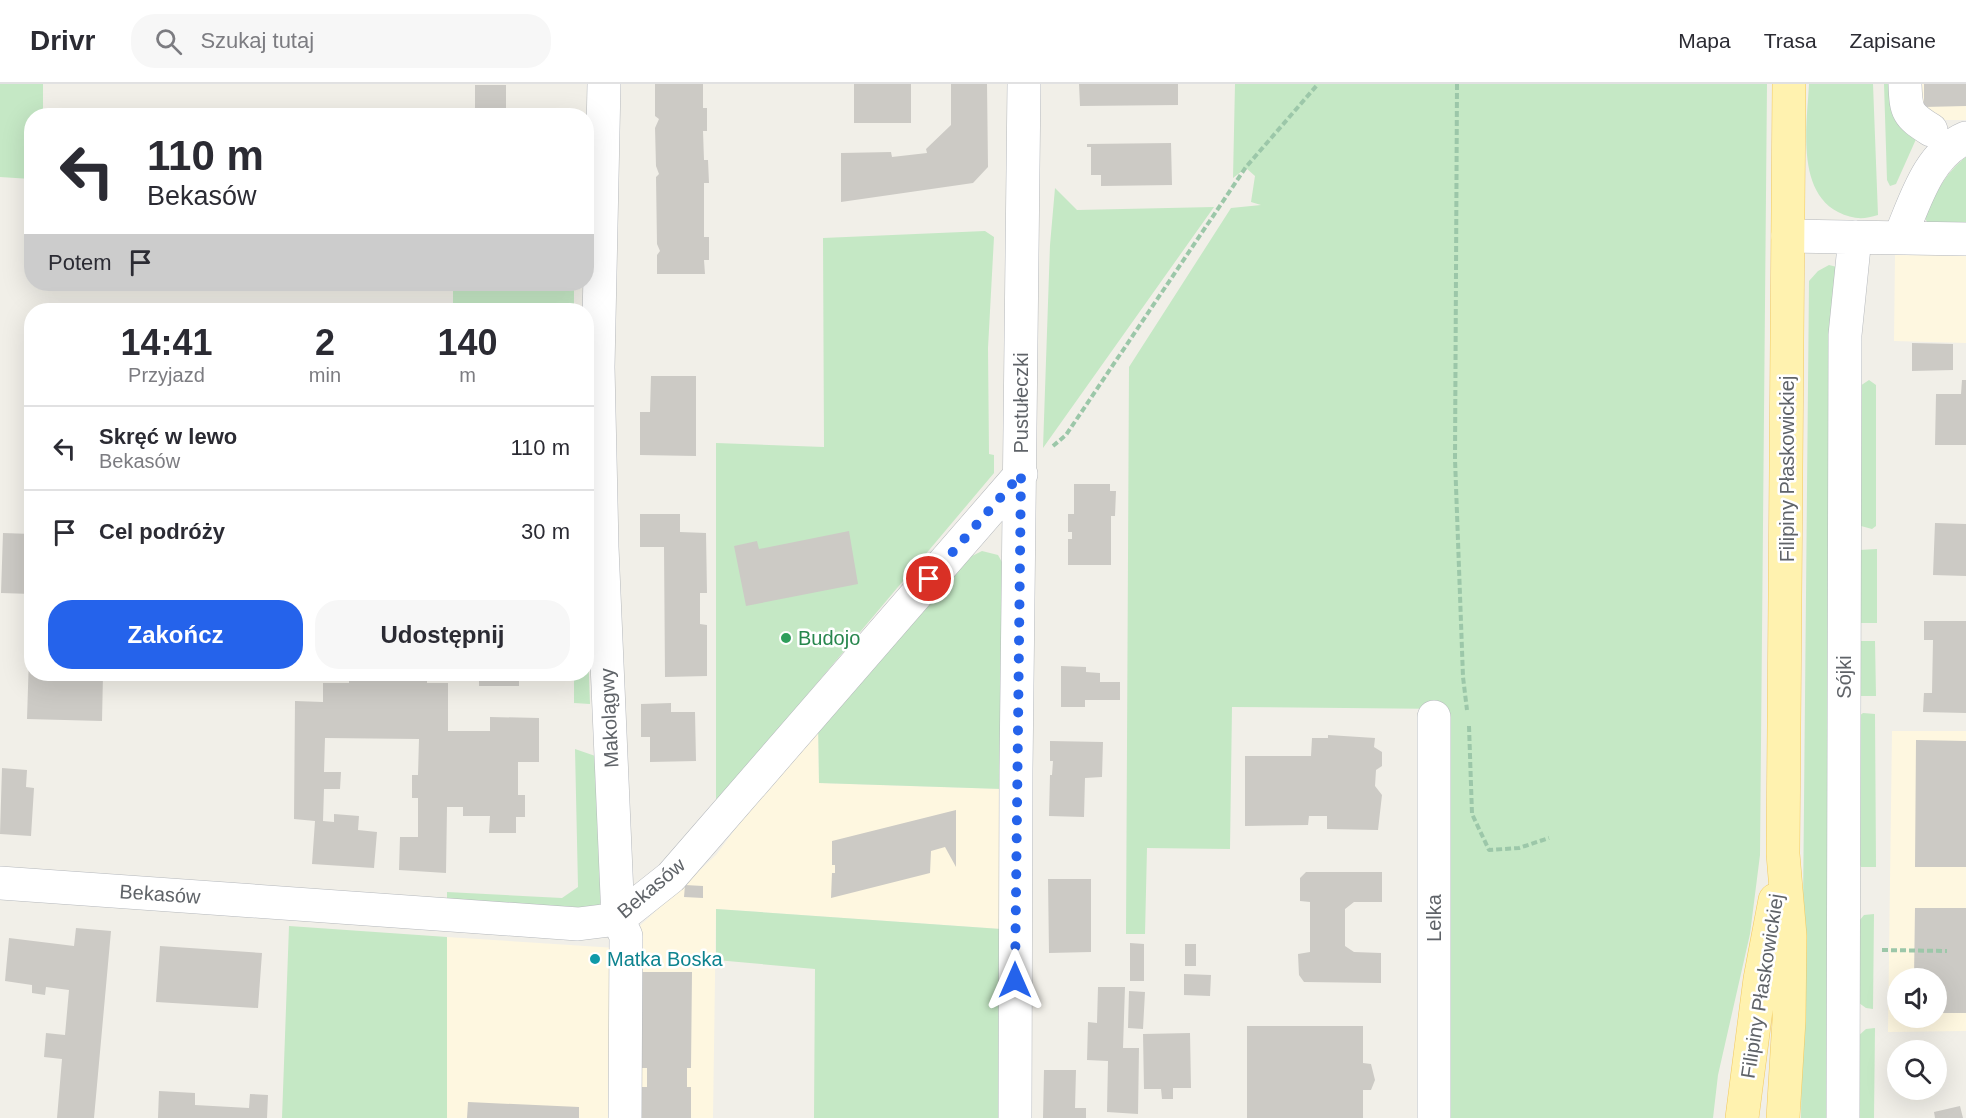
<!DOCTYPE html>
<html lang="pl">
<head>
<meta charset="utf-8">
<style>
	:root { --surface:#fff; --page:#f7f7f7; --text:#2b2b33; --muted:#7c7c81; --line:#e1e1e2; --accent:#2563eb }
	body { margin:0; font-family:Helvetica,sans-serif; background:var(--page); color:var(--text); height:100vh; display:flex; flex-direction:column; font-size:22px; white-space:nowrap }
	* { box-sizing:border-box; margin:0 }
	p { font-size:20px; color:var(--muted) }
	.icon { flex:none; width:33px; height:33px; fill:none; stroke:currentColor; stroke-width:2; stroke-linecap:round; stroke-linejoin:round }
	.map { position:relative; flex:1; overflow:hidden }
	.drawer { position:absolute; left:24px; top:219px; width:570px; height:378px; display:flex; flex-direction:column; background:var(--surface); border-radius:24px; box-shadow:0 6px 24px #0002 }
	.drawer>* { flex:none }
	.banner { position:absolute; left:24px; top:24px; width:570px; height:183px; border-radius:24px; box-shadow:0 6px 24px #0002; background:#fff; color:var(--text); overflow:hidden }
	.buttons { position:absolute; left:1887px; top:884px; display:grid; gap:12px }
	.buttons a { display:grid; place-items:center; width:60px; height:60px; border-radius:50%; background:var(--surface); box-shadow:0 6px 24px #0002; font-size:30px }
	.pin { position:absolute; display:grid; place-items:center; width:51px; height:51px; color:#fff; margin:-26px; border:3px solid #fff; border-radius:50%; box-shadow:0 2px 6px #0007 }
	.me { position:absolute; width:66px; margin:-33px; rotate:0deg; stroke-linejoin:round; filter:drop-shadow(0 0 4px #0008) }
	.turn { display:flex; align-items:center; gap:21px; height:126px; padding:0 24px; font-size:27px }
	.turn .icon { width:78px; height:78px; stroke-width:2.5 }
	.turn b { display:block; font-size:42px; line-height:51px }
	.then { display:flex; align-items:center; height:57px; padding:0 24px; background:#0003; gap:12px; font-size:22px }
	.eta { display:flex; justify-content:space-evenly; align-items:center; height:102px; text-align:center }
	.eta b { font-size:36px; font-weight:700; line-height:42px }
	.button { display:flex; gap:12px; margin-top:auto; padding:12px 24px }
	.button a { flex:1; height:69px; border-radius:24px; background:var(--accent); color:#fff; font-size:24px; font-weight:700; line-height:69px; text-align:center }
	.button a+a { background:var(--page); color:var(--text) }
	ul { padding:0; list-style:none }
	li { display:flex; align-items:center; gap:18px; height:84px; padding:0 24px; border-top:2px solid var(--line) }
	li div { flex:1 }
	li b { display:block; font-size:22px }
	li em { font-style:normal }
	header { display:flex; align-items:center; gap:36px; box-sizing:border-box; height:84px; padding:0 30px; background:var(--surface); border-bottom:2px solid var(--line) }
	header strong { font-size:28px }
	nav { display:flex; gap:33px; margin-inline-start:auto; font-size:21px }
	.search { width:420px; height:54px; background:var(--page); display:flex; align-items:center; gap:15px; box-sizing:border-box; padding:0 21px; border-radius:24px; color:var(--muted); font-size:22px }
	.map>svg:first-child { display:block }
</style>
</head>
<body>
<header>
<strong>Drivr</strong>
<div class="search"><svg class="icon" aria-label="search" viewBox="0 0 24 24"><circle cx="10" cy="10" r="6"/><path d="M15 15l6 6"/></svg>Szukaj tutaj</div>
<nav><a>Mapa</a><a>Trasa</a><a>Zapisane</a></nav>
</header>
<div class="map">
<svg width="1966" height="1034" viewBox="0 0 1966 1034">
	<rect width="100%" height="100%" fill="#f1efe8"/>
	<path fill="#fef7e0" fill-rule="evenodd" d="M1897,0H1966V36H1935Z
		M1895,171L1966,172V259L1894,257Z
		M818,633L819,699L1002,705L1001,845L716,825L713,1034H447V853L616,864L716,771Z
		M1892,647H1966V947L1888,948ZM1898,894H1936V933H1898Z"/>
	<path fill="#c5e8c5" d="M0,0H43V31L32,32L31,95L0,93Z
		M1235,0H1767L1760,771L1750,850L1718,991L1713,1034H1448L1447,625L1232,623L1230,765L1147,764L1145,850H1126L1129,283L1231,124L1261,121L1251,118L1255,92L1246,84L1233,94Z
		M1809,0H1873L1878,131C1863,136 1852,135 1838,128C1796,106 1807,40 1809,0Z
		M1884,0H1897L1917,53L1896,100L1890,102L1887,96Z
		M1966,73V140H1928L1925,134C1935,110 1945,89 1966,73Z
		M1055,104L1077,126L1214,123L1043,364L1050,161Z
		M985,147L994,153L988,264L989,370L994,371V389L716,719V359L824,363L823,154Z
		M1829,181L1837,183L1827,1034H1801L1809,197L1818,187Z
		M453,200H574V226H453Z
		M1869,296L1876,301V442L1872,445L1861,442L1860,302Z
		M1877,465V539H1859V466Z
		M982,467L998,471L1003,480L1002,705L819,699L818,634L960,478Z
		M587,471L591,535L588,564L590,620L574,619V590H586Z
		M1859,557H1875L1876,612H1859Z
		M1863,629L1875,630L1876,783H1861L1859,779V632Z
		M575,665L604,675L608,809L597,824L447,817V808L562,814L578,803Z
		M716,825L1001,845V1034H814L815,885L716,876Z
		M1874,830L1873,925L1866,924L1859,919V837L1864,831Z
		M289,842L447,853V1034H282Z
		M1875,944L1874,1034H1856L1857,953L1866,945Z"/>
	<path fill="#cccac5" d="M655,0H703V24H707V47H703L704,76H708L709,99H704V153H709V176H704L705,190H657V171L660,167L657,160L656,93L659,90L656,82L655,44L659,35L655,32Z
		M854,0H911V39H854Z
		M951,0H987L988,83L973,99L841,118V69L891,68L892,73L927,69L926,65L951,41Z
		M1079,0H1178V21L1080,22Z
		M1924,0H1966V22L1924,23Z
		M475,1H506V32H475Z
		M1171,59L1172,101L1101,102V91H1091V63H1087V60Z
		M1912,259L1953,260V286L1912,287Z
		M651,292H696V372L640,371V328H650Z
		M1962,296H1966V361H1935L1936,310H1961Z
		M1074,400H1110V407H1116L1115,432H1111V481H1068V455H1072V448H1068V430H1074Z
		M640,430H680V448L706,449L707,509H700V540L707,541V592L665,593L664,463H640Z
		M1935,439L1966,440V492L1933,491Z
		M849,447L858,500L746,522L734,462L757,457L759,465Z
		M3,449L32,450V510L1,509Z
		M1924,537H1966V629L1923,628L1924,609H1932L1933,556H1924Z
		M30,541L32,590H103L102,637L27,635Z
		M1061,582L1086,583V588L1100,589V598H1120V616H1085V623H1061Z
		M349,590H427V599H448V647H490V633L539,634V678H518V711H525V733H516V749H489L490,732H463V723H447L446,789L399,786L400,753H418V714H412V691H418L419,655L325,654L324,688H341L340,705H324L323,737L334,738V730L359,732L358,746L377,748L374,784L312,780L315,737L294,735L295,617L323,618V599H349Z
		M473,590H531V597H519V602H479V597H473Z
		M671,619V628H695L696,677L650,678V653H641V620Z
		M1328,651L1375,654L1374,663L1382,668V682L1376,686L1375,702L1382,711L1378,746L1327,745V732H1309L1308,741L1245,742V672H1311L1312,654H1328Z
		M1916,656L1966,657V783H1915Z
		M1050,657L1103,658L1102,693L1085,694L1084,733L1049,732L1050,691H1052L1053,677H1050Z
		M2,684L27,686L26,703L34,704L31,752L0,750Z
		M956,726V783L945,763L931,767L930,789L831,814L832,789H835V781H832V757Z
		M1306,788H1382V818H1354L1345,825V862L1354,868L1381,869V899L1304,898L1299,891L1298,870L1310,868V818L1300,817V794Z
		M1048,795H1091V868L1049,869Z
		M685,801L703,802V814L684,813Z
		M1915,824H1966V929H1936V894H1914Z
		M76,844L111,847L94,1034H57L62,975L44,973L46,949L65,951L69,906L46,903L45,911L32,909V901L5,897L9,854L74,862Z
		M1130,859L1144,860V897H1130Z
		M1185,860H1196V882H1185Z
		M160,862L262,869L258,924L156,918Z
		M642,888H692L691,984H687V1003H691V1034H641V1003H647V984H641Z
		M1184,890L1211,891L1210,912L1184,911Z
		M1098,903H1125L1123,964H1139L1138,1030L1107,1028L1108,977L1087,976L1088,938L1097,939Z
		M1129,907L1145,908L1143,945L1128,944Z
		M1247,942H1363V979L1371,980L1375,996L1371,1006H1363V1034H1247Z
		M1190,949L1191,1004H1173V1015H1162L1161,1005H1144L1143,950Z
		M1044,986H1076L1075,1024H1086V1034H1043Z
		M159,1007L195,1009V1021L249,1024L250,1010L268,1011L267,1034H158Z
		M468,1018L579,1023V1034H467Z
		M1960,1022L1963,1034H1935L1934,1028Z"/>
	<g fill="none" stroke-linecap="round" stroke-linejoin="round">
		<g stroke="#b5b8bc" stroke-width="34">
			<path id="minor" d="M604,0L598,283L602,463L618,835L626,852L625,1034
				M1905,0C1906,28 1907,31 1931,46
				M1788,152L1966,155
				M1900,153C1915,118 1928,70 1966,54
				M0,799L578,840L618,835L671,793L1021,390
				M1015,1034L1016,686L1024,0
				M1434,1034V633
				M1843,1034L1845,251L1855,153"/>
		</g>
		<g stroke="#f2c960" stroke-width="34">
			<path id="major" d="M1742,1034L1760,895L1775,816
				M1783,1034L1789,936L1790,852L1783,770L1789,0"/>
		</g>
		<path stroke="#9cc7a9" stroke-width="4" stroke-dasharray="6 3" stroke-linecap="butt" d="M1457,0L1455,375L1463,593L1467,626
			M1053,362L1066,351L1246,83L1318,0
			M1469,642L1472,730L1489,766L1519,764L1549,754
			M1882,866L1947,867"/>
		<use href="#minor" stroke="#fff" stroke-width="33"/>
		<use href="#major" stroke="#fff2af" stroke-width="33"/>
	</g>
	<g fill="none" stroke-linecap="round" stroke-linejoin="round">
		<path stroke="#2563eb" stroke-width="10" stroke-dasharray="0 18" d="M929,495L1021,390L1015,896"/>
	</g>
	<circle fill="#2e9e5b" stroke="#fff" stroke-width="2" cx="786" cy="554" r="6"/>
	<circle fill="#0f9aa8" stroke="#fff" stroke-width="2" cx="595" cy="875" r="6"/>
	<g text-anchor="middle" dominant-baseline="central" stroke-width="5" stroke-linejoin="round" paint-order="stroke">
		<g font-size="20" fill="#5f6368" stroke="#fff">
			<text transform="translate(1021 319) rotate(-90)">Pustułeczki</text>
			<text transform="translate(1787 385) rotate(-90)">Filipiny Płaskowickiej</text>
			<text transform="translate(1844 593) rotate(-90)">Sójki</text>
			<text transform="translate(609 634) rotate(-93)">Makolągwy</text>
			<text transform="translate(651 804) rotate(-40)">Bekasów</text>
			<text transform="translate(160 810) rotate(4)">Bekasów</text>
			<text transform="translate(1434 834) rotate(-90)">Lelka</text>
			<text transform="translate(1762 902) rotate(-81)">Filipiny Płaskowickiej</text>
		</g>
		<g font-size="20" fill="#27864d" stroke="#fff" text-anchor="start">
			<text x="798" y="554">Budojo</text>
		</g>
		<g font-size="20" fill="#0d838f" stroke="#fff" text-anchor="start">
			<text x="607" y="875">Matka Boska</text>
		</g>
	</g>
</svg>
<div class="buttons">
<a><svg class="icon" aria-label="sound" viewBox="0 0 24 24"><path d="M4 9h4l5-4v14l-5-4H4zM17 9q2 3 0 6"/></svg></a>
<a><svg class="icon" aria-label="search" viewBox="0 0 24 24"><circle cx="10" cy="10" r="6"/><path d="M15 15l6 6"/></svg></a>
</div>
<div class="pin" style="left:929px;top:495px;background:#d93025"><svg class="icon" aria-label="arrive" viewBox="0 0 24 24"><path d="M6 21V4h12l-3 4 3 4H6"/></svg></div>
<svg class="me" style="left:1015px;top:896px" viewBox="-20 -20 40 40"><path d="M0-17L14 15 0 8-14 15z" fill="#2563eb" stroke="#fff" stroke-width="4"/></svg>
<div class="banner">
<div class="turn"><svg class="icon" aria-label="left" viewBox="0 0 24 24"><path d="M17 20v-9H6M10 6l-5 5 5 5"/></svg><div><b>110 m</b>Bekasów</div></div>
<div class="then">Potem<svg class="icon" aria-label="arrive" viewBox="0 0 24 24"><path d="M6 21V4h12l-3 4 3 4H6"/></svg></div>
</div>
<section class="drawer">
<div class="eta">
<div><b>14:41</b><p>Przyjazd</p></div>
<div><b>2</b><p>min</p></div>
<div><b>140</b><p>m</p></div>
</div>
<ul>
<li><svg class="icon" aria-label="left" viewBox="0 0 24 24"><path d="M17 20v-9H6M10 6l-5 5 5 5"/></svg><div><b>Skręć w lewo</b><p>Bekasów</p></div><em>110 m</em></li>
<li><svg class="icon" aria-label="arrive" viewBox="0 0 24 24"><path d="M6 21V4h12l-3 4 3 4H6"/></svg><div><b>Cel podróży</b></div><em>30 m</em></li>
</ul>
<div class="button"><a>Zakończ</a><a>Udostępnij</a></div>
</section>
</div>
</body>
</html>
